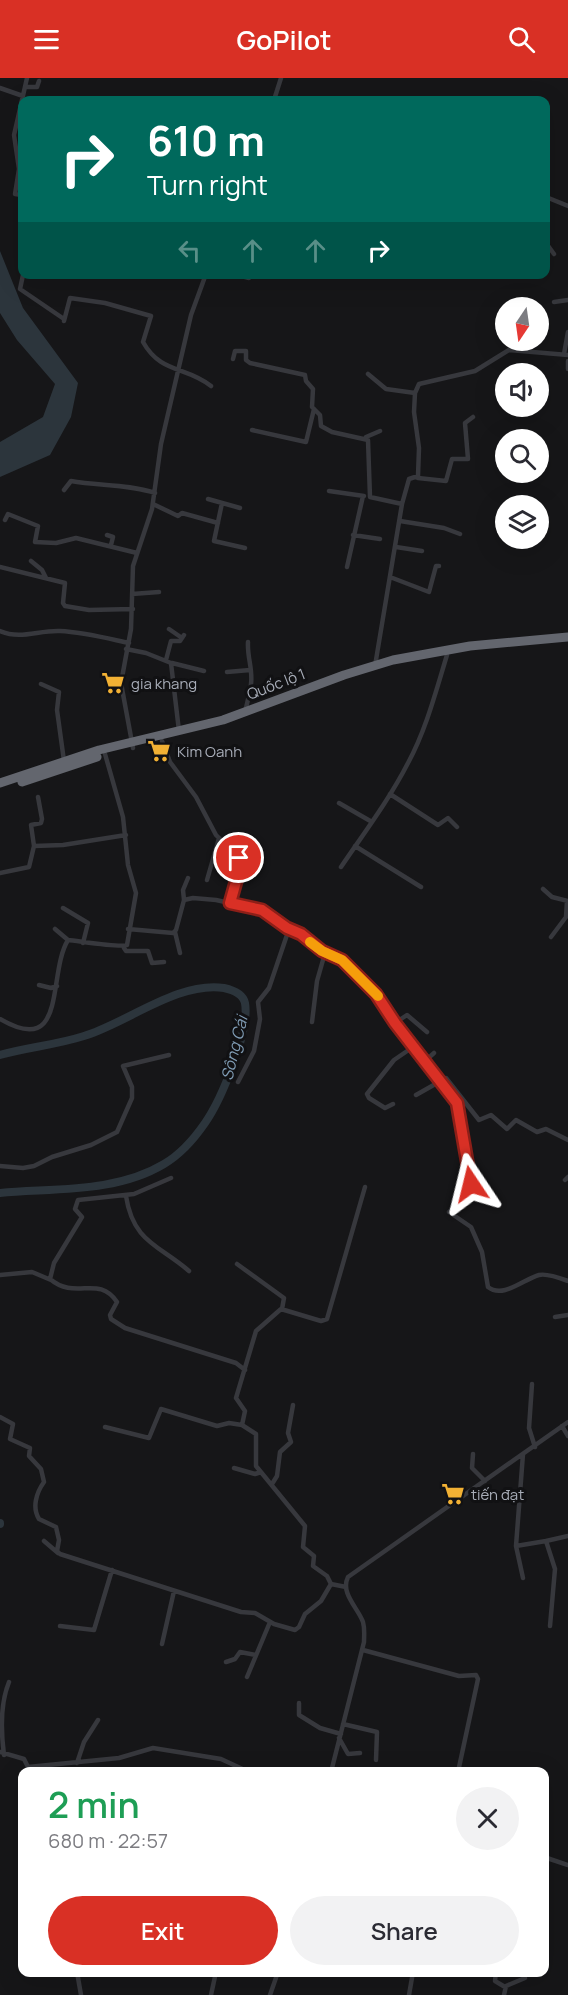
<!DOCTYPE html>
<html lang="en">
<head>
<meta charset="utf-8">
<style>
	:root { --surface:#fff; --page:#f2f2f3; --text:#2b2b33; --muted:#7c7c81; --accent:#d93025 }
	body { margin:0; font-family:Manrope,sans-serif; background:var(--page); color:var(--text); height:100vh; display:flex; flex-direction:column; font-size:22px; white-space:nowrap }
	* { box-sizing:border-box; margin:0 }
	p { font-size:20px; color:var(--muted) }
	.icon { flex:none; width:33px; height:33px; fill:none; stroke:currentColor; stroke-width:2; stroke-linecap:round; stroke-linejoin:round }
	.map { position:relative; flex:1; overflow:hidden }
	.side { position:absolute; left:18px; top:1689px; width:531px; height:210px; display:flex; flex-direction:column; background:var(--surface); border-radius:12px; box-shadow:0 6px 24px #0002 }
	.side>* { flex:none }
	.hud { position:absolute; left:18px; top:18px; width:532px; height:183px; border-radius:12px; box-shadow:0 6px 24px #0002; background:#00695c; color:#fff; overflow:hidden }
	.needle { width:39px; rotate:193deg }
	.fabs { position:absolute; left:495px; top:219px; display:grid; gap:12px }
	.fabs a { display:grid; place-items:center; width:54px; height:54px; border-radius:50%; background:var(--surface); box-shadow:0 6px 24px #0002; font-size:30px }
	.pin { position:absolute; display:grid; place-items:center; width:51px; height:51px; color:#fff; margin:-26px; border:3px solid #fff; border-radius:50%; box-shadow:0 2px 6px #0007 }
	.me { position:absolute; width:66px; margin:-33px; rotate:350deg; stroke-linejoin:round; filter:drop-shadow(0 0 4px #0008) }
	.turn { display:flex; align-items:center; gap:21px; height:126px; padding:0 30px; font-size:27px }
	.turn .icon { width:78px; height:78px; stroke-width:2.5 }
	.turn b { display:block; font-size:42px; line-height:51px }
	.lanes { display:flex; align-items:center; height:57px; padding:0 30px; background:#0003; justify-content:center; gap:30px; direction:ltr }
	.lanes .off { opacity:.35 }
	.round { display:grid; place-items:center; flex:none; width:63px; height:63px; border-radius:32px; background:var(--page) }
	.overview { display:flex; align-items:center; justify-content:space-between; height:102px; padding:0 30px }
	h1 { font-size:36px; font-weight:600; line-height:45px; color:#1e9e55 }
	.cta { display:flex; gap:12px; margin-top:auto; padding:12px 30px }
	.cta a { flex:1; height:69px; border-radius:36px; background:var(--accent); color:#fff; font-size:24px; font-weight:600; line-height:69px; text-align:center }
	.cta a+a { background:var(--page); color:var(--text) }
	header { display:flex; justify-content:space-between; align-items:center; height:78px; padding:0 30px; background:var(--accent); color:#fff; font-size:27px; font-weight:600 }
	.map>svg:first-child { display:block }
</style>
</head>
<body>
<header><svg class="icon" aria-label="menu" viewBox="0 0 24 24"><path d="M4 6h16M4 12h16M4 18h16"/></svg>GoPilot<svg class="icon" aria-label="search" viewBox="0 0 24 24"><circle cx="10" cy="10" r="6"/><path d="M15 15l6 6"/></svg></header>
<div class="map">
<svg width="568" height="1917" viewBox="0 0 568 1917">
	<rect width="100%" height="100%" fill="#161618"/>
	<path fill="#2c353c" d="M0,173L23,230L78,305L71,339L50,377L0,399V364L43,339L55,306L17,262L0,235Z"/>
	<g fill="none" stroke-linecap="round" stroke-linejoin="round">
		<path stroke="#2c353c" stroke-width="8" d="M0,977C28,969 56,967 84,958C127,945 178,903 224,910C233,912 243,916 245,925C250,953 221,1022 205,1045C194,1061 181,1076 164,1086C116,1115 54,1110 0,1115
			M0,1445V1446"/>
		<path stroke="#37383d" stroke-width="4.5" d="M25,9H37L39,3
			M0,10L23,18
			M274,22L281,0
			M546,88V100
			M22,117L15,116L19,91L14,57L27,0
			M546,119L568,128
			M546,165L554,176
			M234,196L249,200
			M393,196L394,197
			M23,197L20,211L64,241
			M554,224L568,222
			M64,243L70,220L105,225L151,238L143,264C161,296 186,288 211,308
			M564,276L568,254
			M233,281L235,273H246V282L250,285L305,297L306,303L313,311L312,329L320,337L321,348L332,354L368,362L370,419L402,426L375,588
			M568,283V291
			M368,296L386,311L415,315L414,334L419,370L418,398L409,401L402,426
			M415,315L419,306L475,293L509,272L568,277
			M252,352L306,364L314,331
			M366,359L380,353
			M418,400L446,403L452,381H468L465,345L473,339
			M64,412L71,403C99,408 128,406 155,415
			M329,413L364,418
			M208,421L240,430
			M222,425L214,463L245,470
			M153,426L178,438L182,435L218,445
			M5,442L8,436L38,448L35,464L56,465L76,460L137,475
			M400,443L444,450L460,456
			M107,457L113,459L111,467
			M353,457L380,461
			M396,469L422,473
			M31,483L42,492L46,500
			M0,489L65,505L63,525L65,528L89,532L133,531
			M347,489L363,418
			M390,499L429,514L436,488H439
			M132,516L159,514
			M169,551L182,560
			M0,553C21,562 38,552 60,553C83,554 106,560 129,565
			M126,571L146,575L171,585L179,653
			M166,582L171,563H180L184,557
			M172,585L204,593
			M227,594L250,592
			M41,606L59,614L57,632L64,683
			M245,634C247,625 250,615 251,606C253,591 247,579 248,564
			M162,663L170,684L196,719L216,757L239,780V793L230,825
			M133,670L121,605L131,551L133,488L152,431L161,366L191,237L206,196
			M390,716L438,747L448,740L457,749
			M339,725L372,744
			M34,768L63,767L126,757
			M355,768L421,809
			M341,789C364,755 389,722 408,685C426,652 436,613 447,577
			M0,795L29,789L34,768L31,747L41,745L42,741L38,719
			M207,802L219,760
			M543,811L552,819L568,823
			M184,822L183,812L188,800
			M63,830L88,845L83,865
			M55,851L68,862
			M128,851L173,855L176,852L184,822L193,820L216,822L262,832L287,850L301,856L322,873L344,884L376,916L395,945L457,1025L471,1106L469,1113L449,1134L471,1149L482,1174L488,1209C503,1221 524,1201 539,1197C547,1195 560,1200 568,1203
			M175,854L180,875
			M551,859L566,839L567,823
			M124,870L126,873H148L152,885L164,884
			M39,907L51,910L57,908
			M0,941C68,981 47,896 68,862C79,863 121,870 127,867L136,815L128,787L123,739L105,676
			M312,944L317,903L325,875
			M395,945L407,937L427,954
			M425,983L434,975
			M238,1004L254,973L260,941L258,924L269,910L289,851
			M416,1017L446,1000L479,1042L491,1037L507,1051L516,1042L537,1054L546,1051L568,1062
			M393,1026L385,1030L369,1020L367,1016L394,982L413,969
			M0,1088L23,1090L34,1088L52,1079L91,1067L117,1054L132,1020V1009L123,988L169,977
			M171,1100L134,1116L78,1122L75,1131L82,1139L54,1185L50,1201C76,1223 98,1196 117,1224L110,1237L111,1241L125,1250L236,1285L245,1292
			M565,1102L568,1099
			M126,1118C133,1164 159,1167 189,1193
			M237,1186L284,1220L282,1231
			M0,1197L32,1194L51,1202
			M555,1239L568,1237
			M532,1306L529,1350L535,1369
			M0,1339L13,1346L10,1361L30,1370L29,1378L41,1391L44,1404C36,1415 32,1430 39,1441L56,1449L59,1462L57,1473L60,1476L241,1534L255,1535L274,1546L295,1552L299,1549L305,1536L321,1523L331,1506
			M562,1348L568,1358
			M105,1349L149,1360L161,1331L217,1348L229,1345L242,1347
			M473,1376L472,1390L485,1403
			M523,1376L516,1468L546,1463L555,1491L550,1548
			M234,1390L255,1396L261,1394
			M272,1406L277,1398L280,1374L291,1364L288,1355L293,1327
			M44,1463L58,1475
			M546,1463L568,1458
			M516,1468L523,1500
			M346,1509L331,1506L327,1498L313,1488L314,1478L303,1469L305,1448L256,1388V1356L242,1347L245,1333L236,1320L256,1253L281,1231L321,1243L327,1241L365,1109
			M60,1548L94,1552L112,1492
			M162,1566L174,1513
			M363,1572L459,1598L476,1597L478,1601L458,1694
			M226,1584L235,1581L240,1574L256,1577
			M247,1599L270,1544
			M299,1625V1637L320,1650L341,1656
			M343,1646L377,1654L376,1682
			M339,1660L348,1676L360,1675
			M0,1674L24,1681L28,1689L27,1694
			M4,1677C1,1654 0,1626 9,1604
			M77,1685L84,1664L98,1642
			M28,1689L119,1680L153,1670L221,1681L249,1694
			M331,1694L364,1564C364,1557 365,1551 363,1544C358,1530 340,1515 348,1499L568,1344
			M544,1779L568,1787
			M77,1894L81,1917
			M496,1894L495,1903L505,1909
			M211,1917L216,1894
			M270,1917L278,1894
			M409,1917L413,1894
			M504,1917L506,1908L525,1900"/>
		<path stroke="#63666e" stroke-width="9" d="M22,704L97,679
			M0,705L99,672L223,642L344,597L393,582L470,568L568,559"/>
	</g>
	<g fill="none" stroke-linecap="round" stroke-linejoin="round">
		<g stroke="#8d1f18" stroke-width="15">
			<path id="route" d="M239,780V793L230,825L262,832L287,850L301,856L322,873L342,882L376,916L395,945L457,1025L471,1106"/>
		</g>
		<use href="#route" stroke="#d93025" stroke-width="10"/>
		<path stroke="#f59e0b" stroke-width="10" d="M310,864L322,873L342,882L378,918"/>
	</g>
	<defs>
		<g id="supermarket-bare" transform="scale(1.8)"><path d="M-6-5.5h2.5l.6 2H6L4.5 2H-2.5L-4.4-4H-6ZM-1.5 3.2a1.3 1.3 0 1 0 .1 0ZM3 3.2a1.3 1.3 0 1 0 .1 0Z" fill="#f2b134" stroke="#111113" stroke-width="2.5" paint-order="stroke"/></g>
	</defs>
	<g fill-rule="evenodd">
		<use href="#supermarket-bare" x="113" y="605"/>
		<use href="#supermarket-bare" x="159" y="673"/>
		<use href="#supermarket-bare" x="453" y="1416"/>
	</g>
	<g text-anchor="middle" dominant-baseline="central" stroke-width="6" stroke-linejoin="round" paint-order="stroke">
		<g font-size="15" fill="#a8adb8" stroke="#111113" text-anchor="start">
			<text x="131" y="605">gia khang</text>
			<text x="177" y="673">Kim Oanh</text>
			<text x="471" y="1416">tiến đạt</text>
		</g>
		<g font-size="15" fill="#a8adb8" stroke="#111113">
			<text transform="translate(276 606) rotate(-21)">Quốc lộ 1</text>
		</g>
		<g font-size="16" font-style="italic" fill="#7f9bb3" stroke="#111113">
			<text transform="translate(234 970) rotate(-76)">Sông Cái</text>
		</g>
	</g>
</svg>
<div class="fabs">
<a><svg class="needle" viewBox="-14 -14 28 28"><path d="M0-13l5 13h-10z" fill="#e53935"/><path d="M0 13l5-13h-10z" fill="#7c7c81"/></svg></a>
<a><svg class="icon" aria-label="sound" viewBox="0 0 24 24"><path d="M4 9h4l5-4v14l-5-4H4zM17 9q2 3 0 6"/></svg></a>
<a><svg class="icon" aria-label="search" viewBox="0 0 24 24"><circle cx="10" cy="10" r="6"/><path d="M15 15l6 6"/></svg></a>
<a><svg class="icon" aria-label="layers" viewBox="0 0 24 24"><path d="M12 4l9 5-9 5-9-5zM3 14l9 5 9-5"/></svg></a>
</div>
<div class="pin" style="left:239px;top:780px;background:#d93025"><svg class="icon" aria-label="arrive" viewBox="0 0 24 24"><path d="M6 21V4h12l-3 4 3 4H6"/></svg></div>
<svg class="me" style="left:471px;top:1106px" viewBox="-20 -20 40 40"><path d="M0-17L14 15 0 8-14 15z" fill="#d93025" stroke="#fff" stroke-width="4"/></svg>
<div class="hud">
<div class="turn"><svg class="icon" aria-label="right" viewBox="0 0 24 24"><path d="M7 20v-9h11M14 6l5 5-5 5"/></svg><div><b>610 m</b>Turn right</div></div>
<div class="lanes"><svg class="icon off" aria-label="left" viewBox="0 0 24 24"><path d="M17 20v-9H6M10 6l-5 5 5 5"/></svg><svg class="icon off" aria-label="ahead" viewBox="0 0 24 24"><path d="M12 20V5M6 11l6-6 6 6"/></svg><svg class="icon off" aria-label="ahead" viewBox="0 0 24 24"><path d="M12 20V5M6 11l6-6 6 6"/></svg><svg class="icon" aria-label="right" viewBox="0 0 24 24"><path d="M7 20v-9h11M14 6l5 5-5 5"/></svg></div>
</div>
<section class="side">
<div class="overview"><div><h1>2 min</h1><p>680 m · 22:57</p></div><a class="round"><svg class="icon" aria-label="close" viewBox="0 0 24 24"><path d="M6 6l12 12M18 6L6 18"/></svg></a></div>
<div class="cta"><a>Exit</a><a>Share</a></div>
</section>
</div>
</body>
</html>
